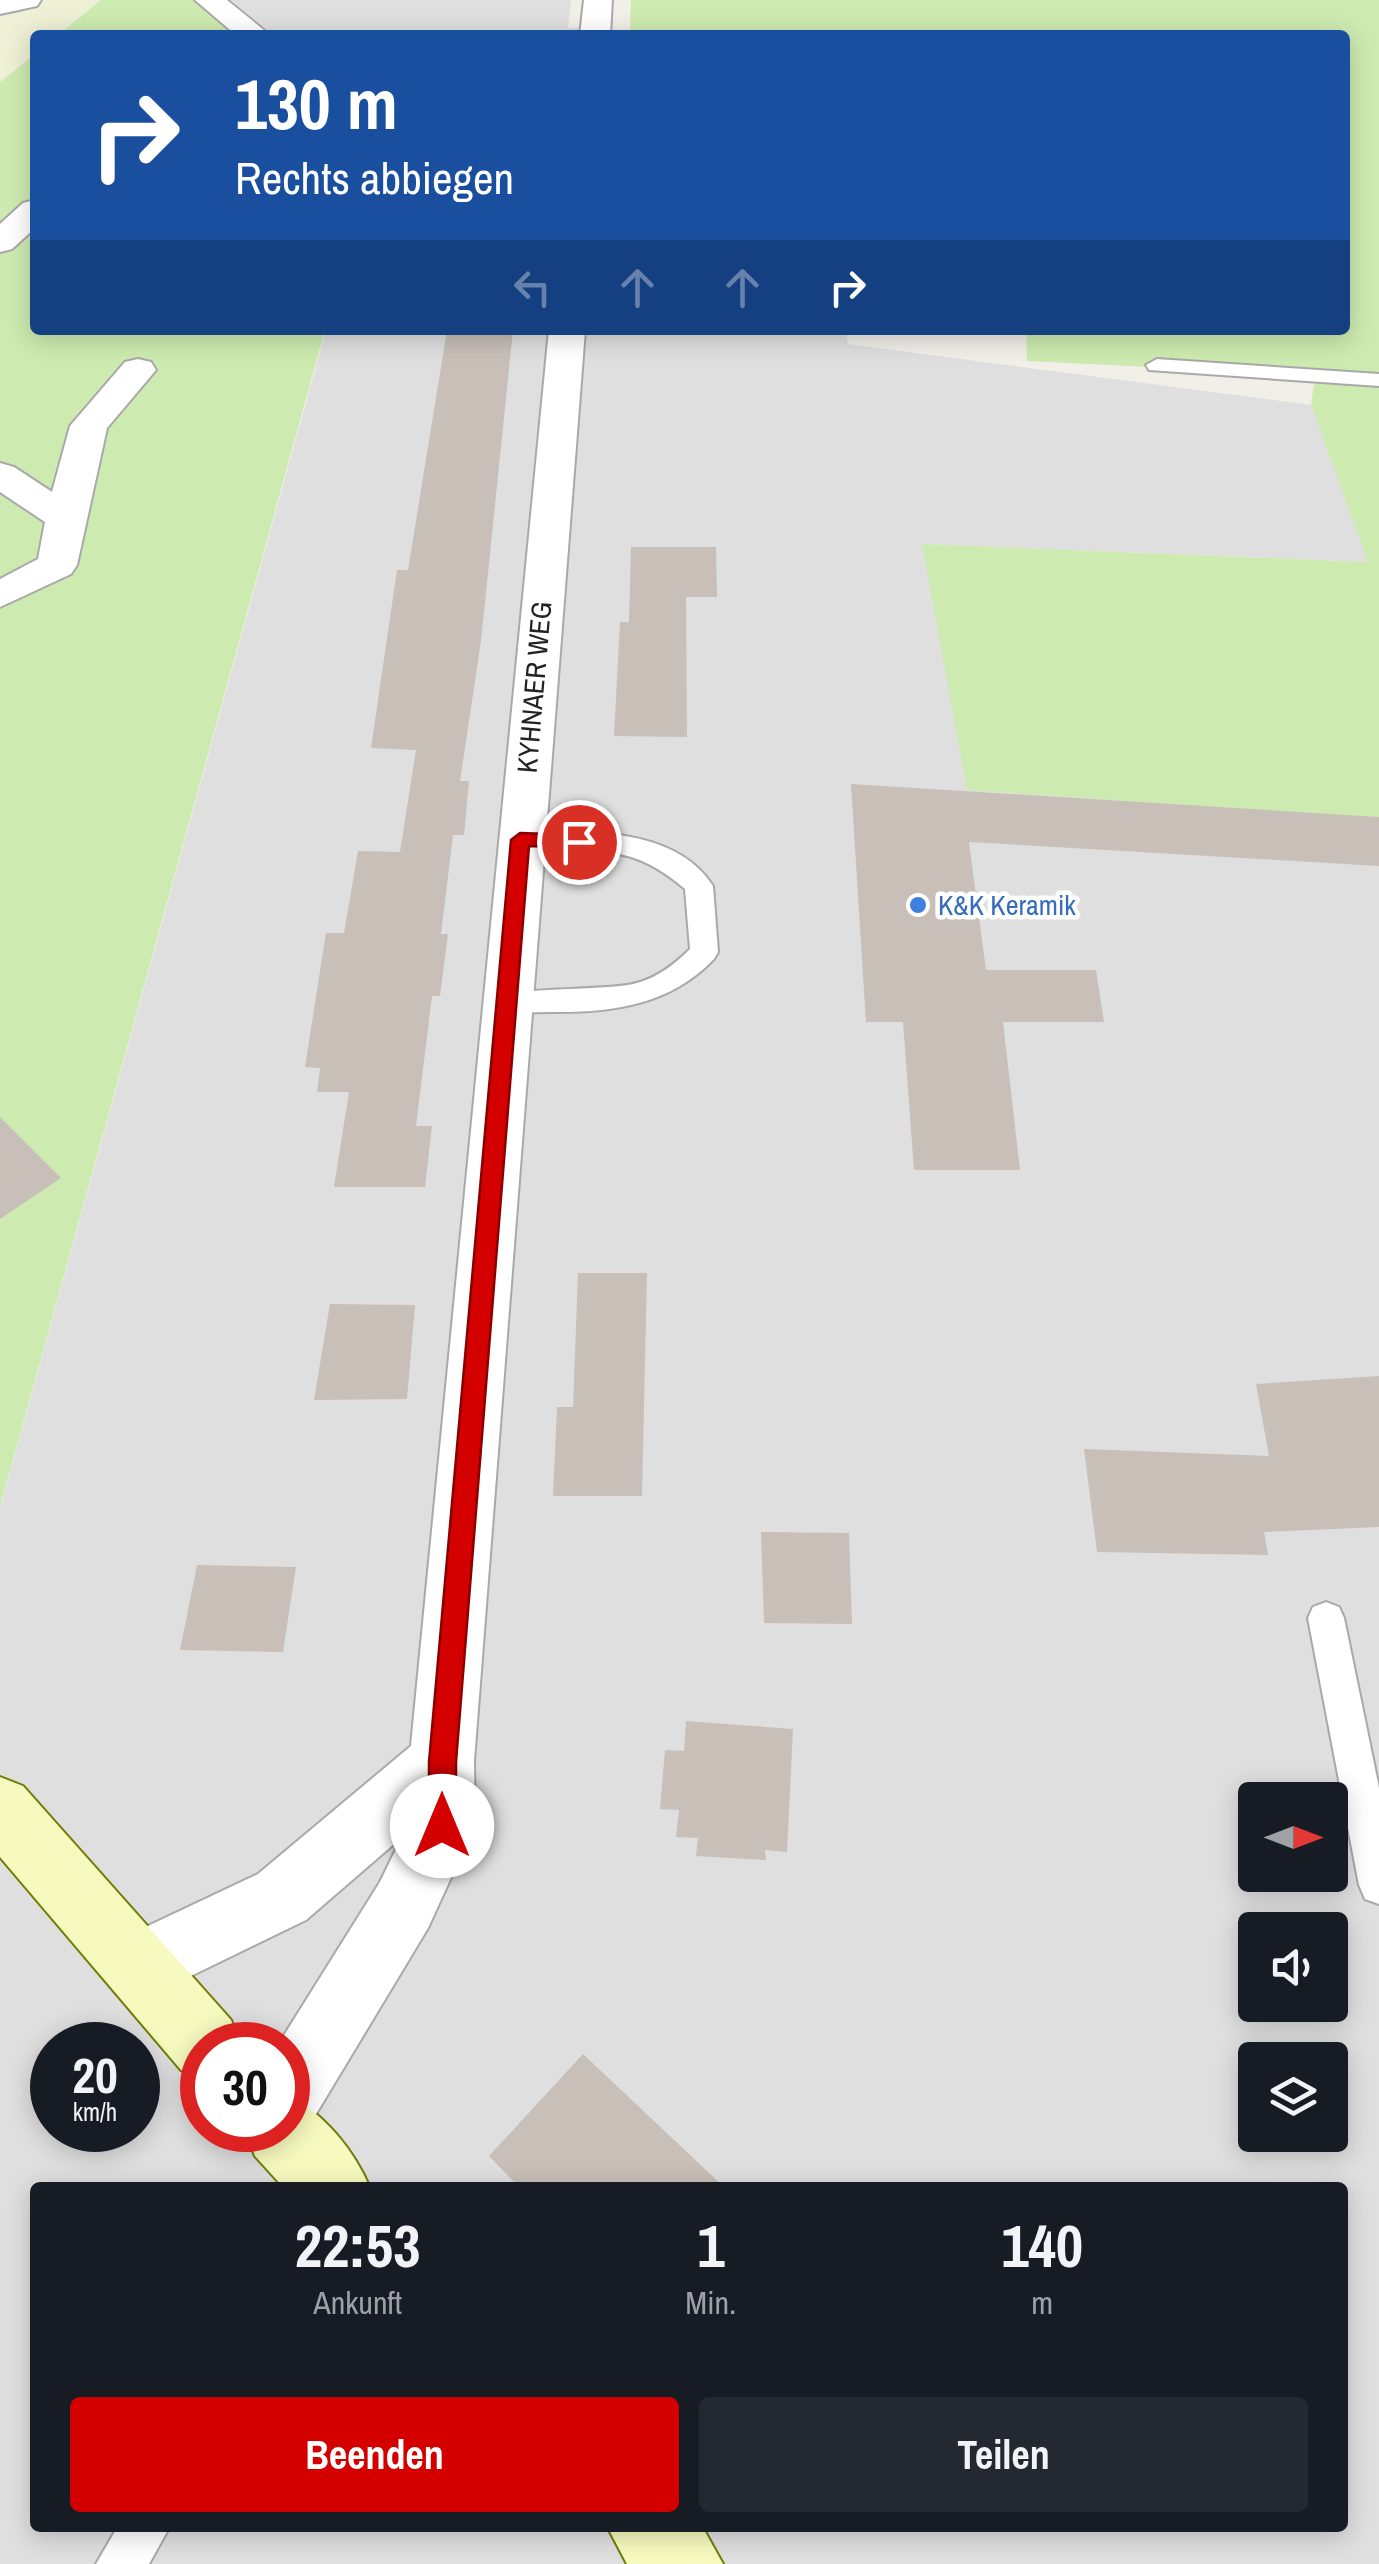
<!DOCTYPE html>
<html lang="de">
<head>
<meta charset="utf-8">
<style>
	:root { --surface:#171b24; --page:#242831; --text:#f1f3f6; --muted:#9ea1a6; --accent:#d40000 }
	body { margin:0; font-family:"Archivo Narrow",sans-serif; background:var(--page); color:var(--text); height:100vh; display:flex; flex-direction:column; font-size:38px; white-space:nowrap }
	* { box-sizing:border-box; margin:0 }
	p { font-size:32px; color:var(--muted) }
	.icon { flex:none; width:55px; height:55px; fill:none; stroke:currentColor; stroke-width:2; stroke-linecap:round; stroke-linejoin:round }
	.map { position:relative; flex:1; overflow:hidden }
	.panel { position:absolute; left:30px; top:2182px; width:1318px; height:350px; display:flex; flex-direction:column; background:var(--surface); border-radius:10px; box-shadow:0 5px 25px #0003 }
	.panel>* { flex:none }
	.top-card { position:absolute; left:30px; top:30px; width:1320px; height:305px; border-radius:10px; box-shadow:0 5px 25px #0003; background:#1a4fa0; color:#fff; overflow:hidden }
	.needle { width:65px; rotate:90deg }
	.controls { position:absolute; left:1238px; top:1782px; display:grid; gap:20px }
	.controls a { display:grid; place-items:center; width:110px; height:110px; border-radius:10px; background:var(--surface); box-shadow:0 5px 25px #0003; font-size:50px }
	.speed { position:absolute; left:30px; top:2022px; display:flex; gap:20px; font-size:50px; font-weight:700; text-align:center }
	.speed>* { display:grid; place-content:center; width:130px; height:130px; border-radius:50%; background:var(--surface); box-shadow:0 5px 25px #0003; line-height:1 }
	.speed small { font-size:25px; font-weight:400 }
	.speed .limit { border:15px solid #d22; background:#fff; color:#111 }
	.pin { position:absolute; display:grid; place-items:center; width:85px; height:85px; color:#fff; margin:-42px; border:5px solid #fff; border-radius:50%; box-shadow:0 2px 10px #0007 }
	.me { position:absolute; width:110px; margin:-55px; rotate:0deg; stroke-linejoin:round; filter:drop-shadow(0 0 8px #0008) }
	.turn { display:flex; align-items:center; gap:35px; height:210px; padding:0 40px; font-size:45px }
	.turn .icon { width:130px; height:130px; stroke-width:2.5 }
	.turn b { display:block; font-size:70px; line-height:85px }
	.lanes { display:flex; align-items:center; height:95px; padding:0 40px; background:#0003; justify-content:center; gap:50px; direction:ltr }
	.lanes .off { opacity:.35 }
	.eta { display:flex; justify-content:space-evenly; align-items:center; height:170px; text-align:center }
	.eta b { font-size:60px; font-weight:800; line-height:70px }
	.cta { display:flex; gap:20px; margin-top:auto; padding:20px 40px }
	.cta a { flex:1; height:115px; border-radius:10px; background:var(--accent); color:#fff; font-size:40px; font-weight:800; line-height:115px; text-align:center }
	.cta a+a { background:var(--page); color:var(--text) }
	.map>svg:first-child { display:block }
</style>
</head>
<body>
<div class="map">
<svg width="1379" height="2564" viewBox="0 0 1379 2564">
	<rect width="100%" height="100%" fill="#f2efe9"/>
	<path fill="#e0dfdf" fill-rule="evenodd" d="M231,0H571L568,28L742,35H274Z
		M326,330H846L848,344L1311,405L1369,562L922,544L1379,818V2564H0V1509ZM1255,1800H1330V1875H1255ZM1255,1930H1330V2005H1255ZM52,2045H138V2130H52ZM202,2045H288V2130H202ZM1255,2060H1330V2135H1255ZM35,2188H1342V2528H35Z"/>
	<path fill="#eef0d5" d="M51,0H101L58,35H35V54L0,82V11Z"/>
	<path fill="#cdebb0" d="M101,0H200L255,35H58Z
		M631,0H1379V818L967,790L922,544L1368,562L1311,405L1315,375L1027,361L1026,330H1345V35H742L630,31Z
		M35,54V330H325L0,1507V82Z"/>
	<path fill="#c7bfb8" d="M447,330H513L481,641L460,781H469L464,835H453L441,934H448L440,996H432L416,1126H432L425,1187H334L349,1092H317L320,1068L305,1067L326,933H344L358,851L400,852L416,750L371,748L397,570H408Z
		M631,547H716L717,597H686L687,737L614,736L620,622H629Z
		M851,784L1379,817V866L969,842L986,970H1096L1104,1022H1003L1020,1170H914L903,1022H866Z
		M0,1117L61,1178L0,1219Z
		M578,1273H647L642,1496H553L557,1407H573Z
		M330,1304L415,1305L407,1399L314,1400Z
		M1379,1376V1527L1264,1532L1268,1555L1097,1552L1084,1449L1269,1456L1256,1384Z
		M761,1532L849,1533L852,1624L764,1623Z
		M197,1565L296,1567L283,1652L180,1650Z
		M686,1721L793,1729L787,1852L765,1850L766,1860L696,1856L698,1838L676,1837L679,1810L660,1809L665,1750L684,1751Z
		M583,2054L725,2188H520L489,2156Z"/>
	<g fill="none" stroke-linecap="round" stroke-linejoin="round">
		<g stroke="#a9a9a9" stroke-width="4">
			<path id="lane" d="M1157,359L1379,374V386L1149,370L1146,365Z
				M520,831C582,832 674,825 713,886L718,952L714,959C670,1005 612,1013 550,1012C532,1012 513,1014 496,1009L491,1002C501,985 609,992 637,983C658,977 674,965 690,949L685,889C614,828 582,866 510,846L506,840Z
				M1326,1602L1339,1607L1344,1618L1379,1788V1904L1365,1899L1359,1885L1308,1618L1313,1607Z
				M117,2528H169L149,2564H96Z"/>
		</g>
		<g stroke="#a9a9a9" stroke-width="4">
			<path id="street" d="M0,0H41L37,6L0,14Z
				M195,0H227L270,35H236Z
				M584,0H612L610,35H580Z
				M35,200V228L12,249L0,252V224L23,203Z
				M549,330H585L474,1761L475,1825L465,1847L428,1928L313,2119L288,2130V2045H278L380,1882L402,1837L306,1920L162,1990L138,2000L114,1990L104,1966L114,1942L258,1874L411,1746Z
				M138,359L151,362L156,370L107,428L77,565L71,574L0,607V579L38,559L45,522L0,492V463L14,467L52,492L70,426L125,362Z"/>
		</g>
		<g stroke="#707d05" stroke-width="4">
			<path id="secondary" d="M0,1777L23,1786L231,2020L241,2045H202V2079L181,2070L0,1857Z
				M288,2097C323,2111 355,2152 370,2188H284L255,2156L245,2130H288Z
				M608,2528H703L723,2564H627Z"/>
		</g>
		<use href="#lane" fill="#fff" fill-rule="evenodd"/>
		<use href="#street" fill="#fff" fill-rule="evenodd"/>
		<use href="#secondary" fill="#f7fabf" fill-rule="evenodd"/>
	</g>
	<path fill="#d40000" stroke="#8a0000" stroke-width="2.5" d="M520,833L579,835L589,842L579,848L529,846L456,1762V1826L452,1835L442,1838L433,1835L429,1826V1762L511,840Z"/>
	<circle fill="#3f7fe0" stroke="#fff" stroke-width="4" cx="918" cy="905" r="10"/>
	<g text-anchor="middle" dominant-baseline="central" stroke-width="9" stroke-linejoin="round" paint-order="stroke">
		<g font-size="28" fill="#222" stroke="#fff">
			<text transform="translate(534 687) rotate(-85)">KYHNAER WEG</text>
		</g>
		<g font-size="28" fill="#366cbe" stroke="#fff" text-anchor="start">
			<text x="938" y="905">K&amp;K Keramik</text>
		</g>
	</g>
</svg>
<div class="controls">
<a><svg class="needle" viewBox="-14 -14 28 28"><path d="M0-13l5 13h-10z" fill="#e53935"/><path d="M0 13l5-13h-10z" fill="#9ea1a6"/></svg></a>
<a><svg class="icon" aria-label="sound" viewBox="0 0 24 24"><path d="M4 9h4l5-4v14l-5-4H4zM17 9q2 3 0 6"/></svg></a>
<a><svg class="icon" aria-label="layers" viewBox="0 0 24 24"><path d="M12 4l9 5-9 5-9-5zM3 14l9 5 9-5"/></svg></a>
</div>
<div class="speed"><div>20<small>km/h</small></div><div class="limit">30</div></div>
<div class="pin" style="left:579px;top:842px;background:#d93025"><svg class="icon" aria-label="arrive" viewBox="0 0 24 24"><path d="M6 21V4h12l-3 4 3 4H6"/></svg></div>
<svg class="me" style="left:442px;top:1826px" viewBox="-20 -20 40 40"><circle r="19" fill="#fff"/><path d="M0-13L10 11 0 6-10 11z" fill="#d40000"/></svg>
<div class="top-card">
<div class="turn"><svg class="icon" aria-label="right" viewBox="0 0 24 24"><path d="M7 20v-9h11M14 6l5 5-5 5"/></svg><div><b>130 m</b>Rechts abbiegen</div></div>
<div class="lanes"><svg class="icon off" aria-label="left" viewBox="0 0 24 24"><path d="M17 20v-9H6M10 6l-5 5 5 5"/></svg><svg class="icon off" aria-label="ahead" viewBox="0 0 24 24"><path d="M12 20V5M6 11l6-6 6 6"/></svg><svg class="icon off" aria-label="ahead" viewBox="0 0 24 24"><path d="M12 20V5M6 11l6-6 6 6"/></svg><svg class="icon" aria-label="right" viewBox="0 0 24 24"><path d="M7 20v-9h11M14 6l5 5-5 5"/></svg></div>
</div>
<section class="panel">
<div class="eta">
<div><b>22:53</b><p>Ankunft</p></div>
<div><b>1</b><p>Min.</p></div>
<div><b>140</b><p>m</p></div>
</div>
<div class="cta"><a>Beenden</a><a>Teilen</a></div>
</section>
</div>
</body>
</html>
